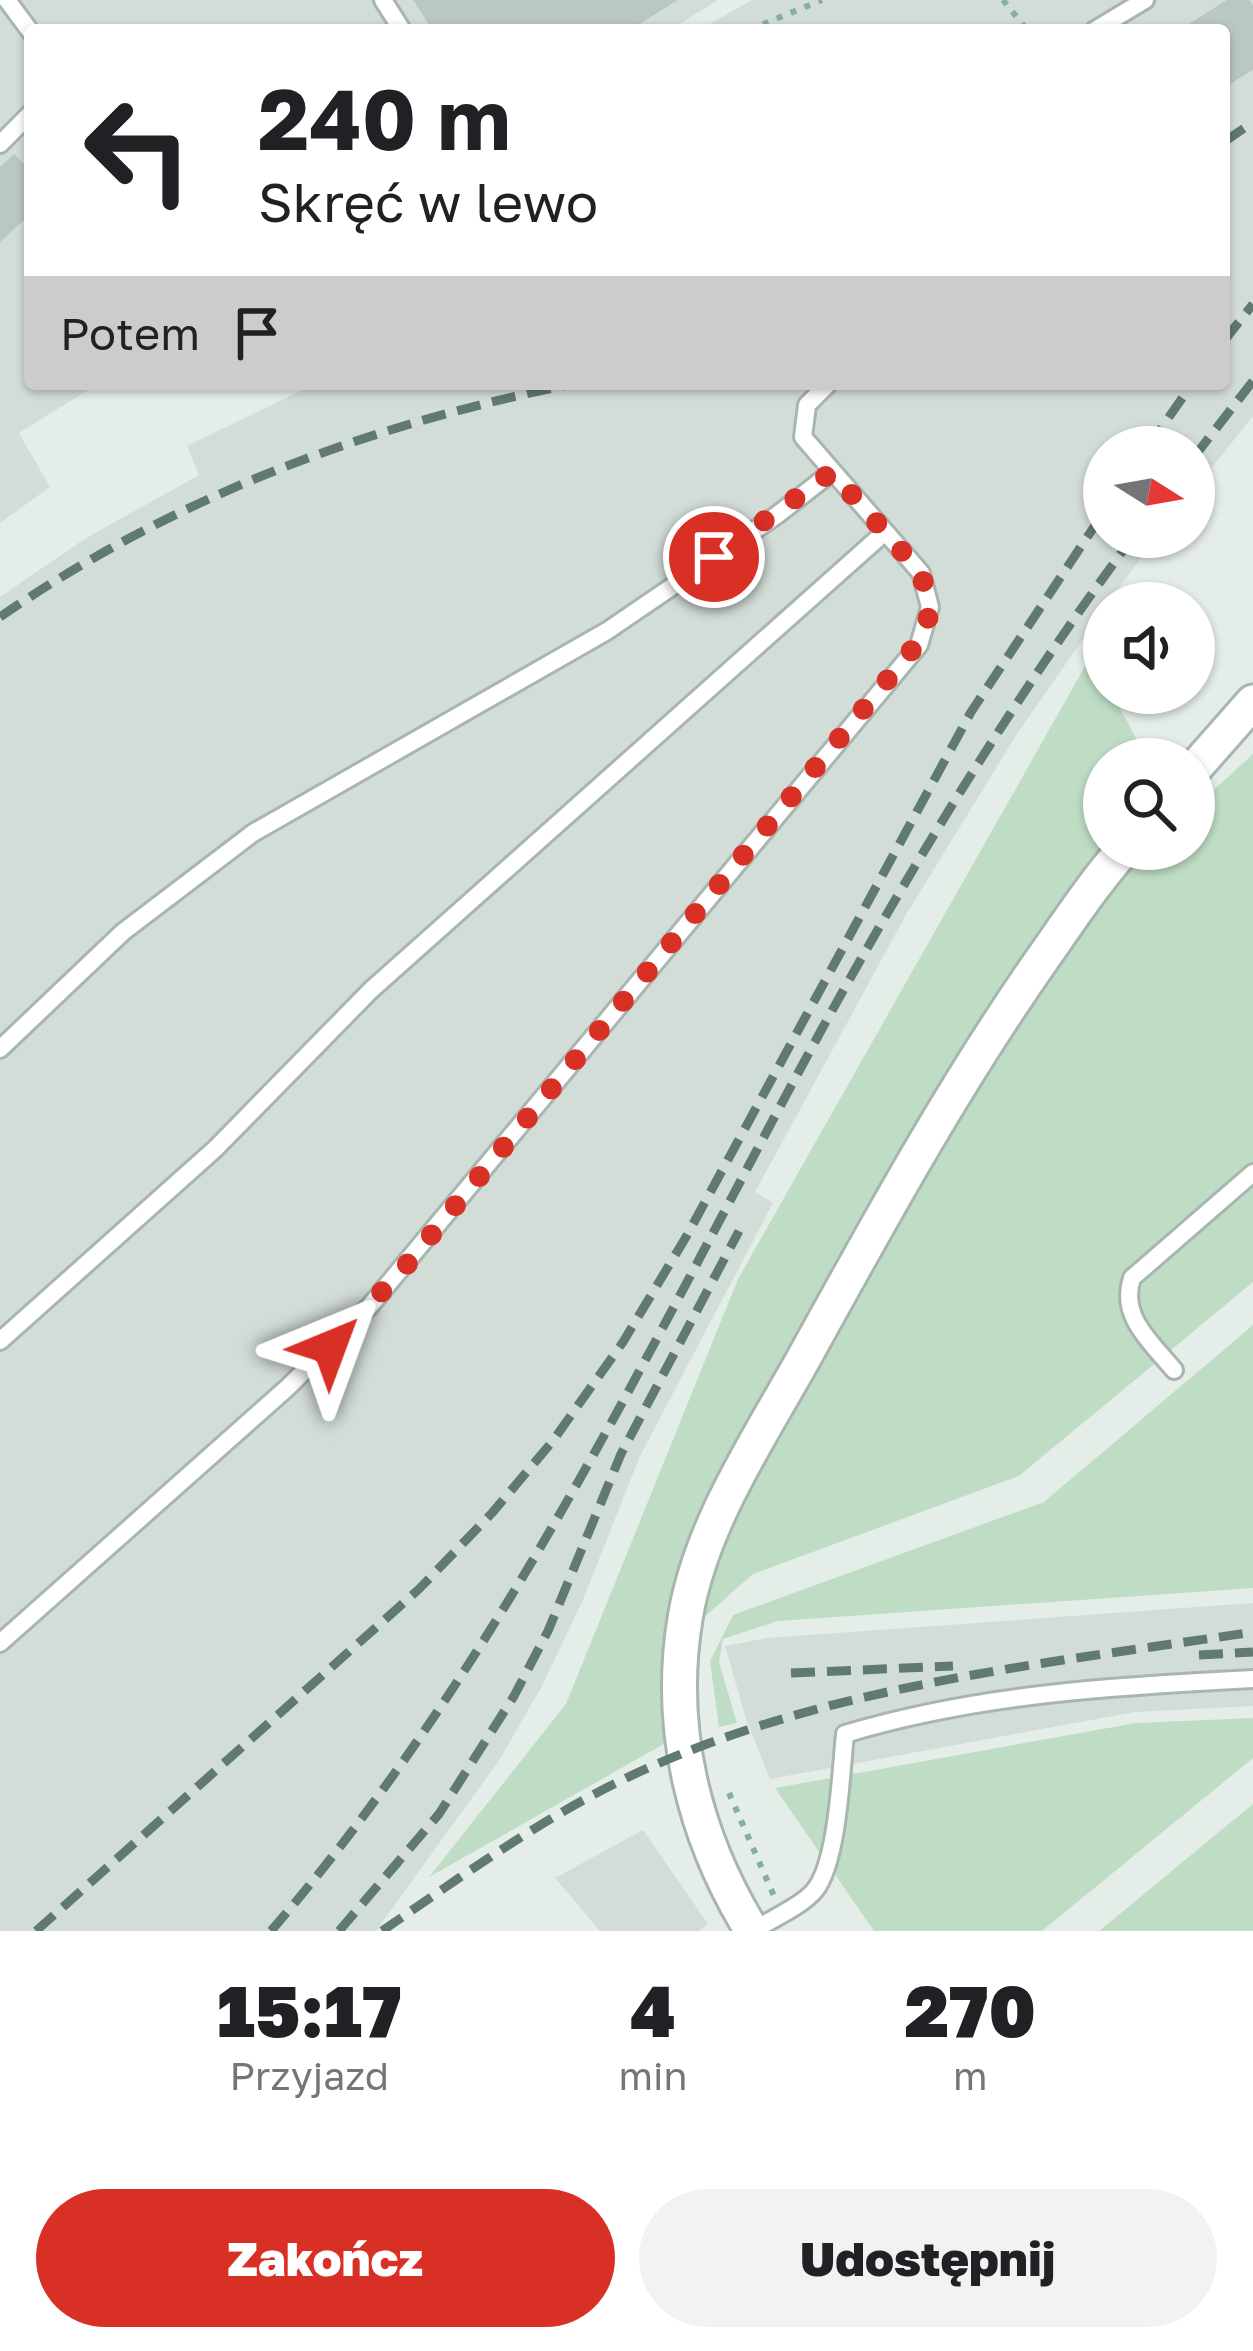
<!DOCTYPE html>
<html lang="pl">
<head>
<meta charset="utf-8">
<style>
	:root { --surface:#fff; --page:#f2f2f2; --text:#202124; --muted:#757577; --accent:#d93025 }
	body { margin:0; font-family:"Golos Text",sans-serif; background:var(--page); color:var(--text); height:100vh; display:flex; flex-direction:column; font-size:45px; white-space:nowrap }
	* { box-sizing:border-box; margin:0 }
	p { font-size:39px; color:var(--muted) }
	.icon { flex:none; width:66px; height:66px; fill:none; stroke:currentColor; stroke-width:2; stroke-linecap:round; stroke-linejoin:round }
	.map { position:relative; height:1931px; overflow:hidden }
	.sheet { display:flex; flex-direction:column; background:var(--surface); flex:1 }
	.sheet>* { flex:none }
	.guide { position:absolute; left:24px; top:24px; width:1206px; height:366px; border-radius:12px; box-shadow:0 3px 9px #0004; background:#fff; color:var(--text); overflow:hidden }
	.needle { width:78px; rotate:101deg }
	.tools { position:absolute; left:1083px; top:426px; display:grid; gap:24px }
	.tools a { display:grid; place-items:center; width:132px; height:132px; border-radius:50%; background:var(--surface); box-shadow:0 3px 9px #0004; font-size:60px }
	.pin { position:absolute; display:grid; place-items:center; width:102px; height:102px; color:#fff; margin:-51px; border:6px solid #fff; border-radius:50%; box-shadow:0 3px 12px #0007 }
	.me { position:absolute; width:132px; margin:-66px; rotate:44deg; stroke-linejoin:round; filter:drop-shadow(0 0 9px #0008) }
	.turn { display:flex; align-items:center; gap:42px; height:252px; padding:0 36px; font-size:54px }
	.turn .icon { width:156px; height:156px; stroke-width:2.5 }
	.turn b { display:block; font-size:84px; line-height:102px }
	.then { display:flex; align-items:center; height:114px; padding:0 36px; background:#0003; gap:24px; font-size:45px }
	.eta { display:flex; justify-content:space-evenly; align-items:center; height:204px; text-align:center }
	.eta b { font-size:72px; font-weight:800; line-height:84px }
	.button { display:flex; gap:24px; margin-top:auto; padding:24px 36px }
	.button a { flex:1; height:138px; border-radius:72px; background:var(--accent); color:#fff; font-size:48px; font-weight:800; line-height:138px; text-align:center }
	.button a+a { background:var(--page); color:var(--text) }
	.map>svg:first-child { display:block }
</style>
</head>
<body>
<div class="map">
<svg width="1253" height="1931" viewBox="0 0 1253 1931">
	<rect width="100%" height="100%" fill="#e5ede9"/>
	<path fill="#d3ddd8" d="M0,0H718L670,30H30V384H98L19,433L50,487L0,523Z
		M752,0H1253V416L1194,490V447H1104V537H1156L1108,603H1104V609L1017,734L907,913L755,1192L773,1203L640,1456L582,1602L542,1686L500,1759L376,1931H0V597L86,538L199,475L187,446L315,384H1224V30H699Z
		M1253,1603V1706L1135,1712L770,1779L746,1719L725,1646L767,1638Z
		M643,1830L708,1924L699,1931H600L555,1878Z"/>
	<path fill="#bfddc5" d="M1092,654L1104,677V693H1112L1147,759H1104V849H1194V808L1253,754V1282L1019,1476L753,1574L673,1645L671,1740L429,1877L566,1704L738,1279Z
		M1253,1325V1588L778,1621L723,1639L719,1662L737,1723L719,1727L710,1661L733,1615L1044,1502Z
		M1253,1718V1758L1042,1931H874L775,1788L1136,1723Z
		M1253,1804V1931H1099Z"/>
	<path fill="#bac8c2" stroke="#b8c7bf" stroke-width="3" d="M415,0H503L521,30H434Z
		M503,0H675L627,30H521Z
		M1230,0H1248L1253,8V68L1224,86V30H1182Z
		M14,156L30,173V212L0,240V169Z"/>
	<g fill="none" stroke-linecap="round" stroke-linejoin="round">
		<g stroke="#a8b5b0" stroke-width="22">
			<path id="lane" d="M7,0L30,31
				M383,0L402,30
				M1095,30L1145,0
				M0,144L30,114
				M0,1049L123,932L253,833L607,631L777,515L832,472
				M0,1341L215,1149L371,990L885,532
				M1174,1370C1151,1342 1119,1316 1132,1278L1253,1173
				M0,1643L287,1388L369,1307L919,645L930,607L921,573L803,437L807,405L828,384
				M753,1931C771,1919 802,1906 815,1890C838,1861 841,1771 845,1734C978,1694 1115,1686 1253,1679"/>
		</g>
		<g stroke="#a8b5b0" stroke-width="39">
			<path id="street" d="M1194,769L1253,702
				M752,1931C694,1837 667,1729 685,1619C700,1525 760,1437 805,1356C880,1220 954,1085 1043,958C1069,921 1094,883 1124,849"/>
		</g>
		<path stroke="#87af9f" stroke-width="6" stroke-dasharray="6 9" stroke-linecap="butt" d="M1003,0L1027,30
			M749,30L822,0
			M729,1793L774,1896"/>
		<use href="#lane" stroke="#fff" stroke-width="16"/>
		<use href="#street" stroke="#fff" stroke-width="33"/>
		<path stroke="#607a71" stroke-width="9" stroke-dasharray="24 12" stroke-linecap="butt" d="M1224,142L1253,122
			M1224,341L1253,304
			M1148,447L1192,384
			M1194,457L1253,381
			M0,617C174,497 367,425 573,384
			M1199,1655L1253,1652
			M791,1673L953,1666
			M36,1931L419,1589L492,1513L552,1442L623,1342L686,1237L971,712L1104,512
			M271,1931C506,1659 652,1340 823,1027C916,858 1018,692 1133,537
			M339,1931L439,1814L514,1696L548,1631L621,1454L739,1231
			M382,1931C458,1879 532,1825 614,1784C812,1686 1038,1665 1253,1632"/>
	</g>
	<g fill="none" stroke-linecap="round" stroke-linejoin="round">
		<path stroke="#d93025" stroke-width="21" stroke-dasharray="0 37.8" d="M330,1347L405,1267L925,634L930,607L921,573L832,472L714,557"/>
	</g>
</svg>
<div class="tools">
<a><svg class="needle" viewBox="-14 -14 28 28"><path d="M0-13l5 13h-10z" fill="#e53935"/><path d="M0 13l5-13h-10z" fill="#757577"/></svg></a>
<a><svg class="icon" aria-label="sound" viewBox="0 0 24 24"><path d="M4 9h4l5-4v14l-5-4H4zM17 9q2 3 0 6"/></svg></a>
<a><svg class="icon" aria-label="search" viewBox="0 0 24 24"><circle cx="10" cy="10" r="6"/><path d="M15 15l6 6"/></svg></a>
</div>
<div class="pin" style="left:714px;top:557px;background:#d93025"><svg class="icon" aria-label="arrive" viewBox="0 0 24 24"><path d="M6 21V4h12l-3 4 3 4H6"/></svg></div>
<svg class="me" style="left:330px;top:1347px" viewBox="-20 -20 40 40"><path d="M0-17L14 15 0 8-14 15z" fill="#d93025" stroke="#fff" stroke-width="4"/></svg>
<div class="guide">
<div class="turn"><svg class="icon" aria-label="left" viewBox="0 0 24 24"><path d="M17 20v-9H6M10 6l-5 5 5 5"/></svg><div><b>240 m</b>Skręć w lewo</div></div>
<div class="then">Potem<svg class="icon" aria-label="arrive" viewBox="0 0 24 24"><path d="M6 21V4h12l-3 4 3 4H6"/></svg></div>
</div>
</div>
<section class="sheet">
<div class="eta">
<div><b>15:17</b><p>Przyjazd</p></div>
<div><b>4</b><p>min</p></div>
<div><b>270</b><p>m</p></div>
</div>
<div class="button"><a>Zakończ</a><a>Udostępnij</a></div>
</section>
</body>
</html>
